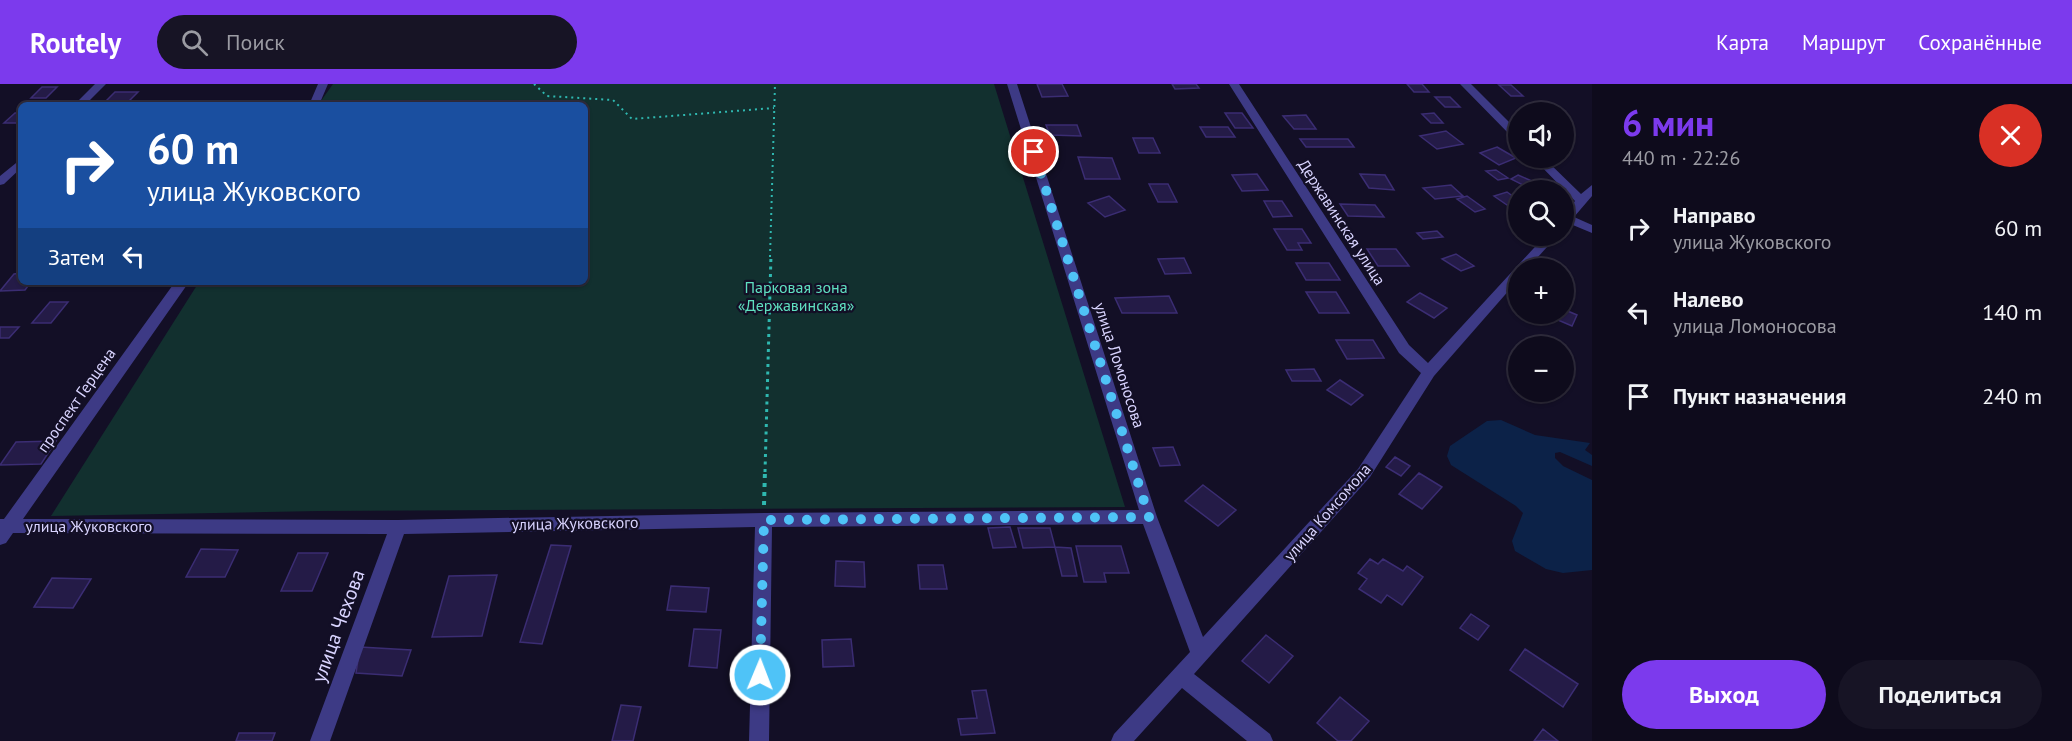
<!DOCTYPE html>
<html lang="ru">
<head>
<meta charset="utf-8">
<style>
	:root { --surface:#0e0b1c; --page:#171425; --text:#f1f3f6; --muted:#9b9ba3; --line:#2e2b3b; --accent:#7c3aed }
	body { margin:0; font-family:"PT Sans",sans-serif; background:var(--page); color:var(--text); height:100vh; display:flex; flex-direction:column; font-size:22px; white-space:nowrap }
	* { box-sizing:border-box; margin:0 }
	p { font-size:20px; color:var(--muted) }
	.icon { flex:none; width:33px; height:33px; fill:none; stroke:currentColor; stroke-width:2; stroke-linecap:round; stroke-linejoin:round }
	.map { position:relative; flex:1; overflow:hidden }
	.drawer { display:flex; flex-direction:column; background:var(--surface); width:480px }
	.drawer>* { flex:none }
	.banner { position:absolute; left:18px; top:18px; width:570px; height:183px; border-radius:9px; box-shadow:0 2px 4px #0004,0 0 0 2px var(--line); background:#1a4fa0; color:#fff; overflow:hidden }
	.controls { position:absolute; left:1508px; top:18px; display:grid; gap:12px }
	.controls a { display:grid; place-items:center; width:66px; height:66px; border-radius:50%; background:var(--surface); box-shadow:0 2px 4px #0004,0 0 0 2px var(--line); font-size:30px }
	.pin { position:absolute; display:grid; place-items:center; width:51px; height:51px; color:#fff; margin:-26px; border:3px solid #fff; border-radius:50%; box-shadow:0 2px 6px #0007 }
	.me { position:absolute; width:66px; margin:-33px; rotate:1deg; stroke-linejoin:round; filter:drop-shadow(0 0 4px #0008) }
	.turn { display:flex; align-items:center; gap:21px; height:126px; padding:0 30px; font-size:27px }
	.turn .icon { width:78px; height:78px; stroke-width:2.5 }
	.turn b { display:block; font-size:42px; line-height:51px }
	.then { display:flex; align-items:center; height:57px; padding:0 30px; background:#0003; gap:12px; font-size:22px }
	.round { display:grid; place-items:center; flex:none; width:63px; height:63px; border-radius:32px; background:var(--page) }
	.summary { display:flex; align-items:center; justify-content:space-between; height:102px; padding:0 30px }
	h1 { font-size:36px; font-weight:700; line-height:45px; color:var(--accent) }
	.primary-button { display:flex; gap:12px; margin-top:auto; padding:12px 30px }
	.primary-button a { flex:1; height:69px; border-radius:36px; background:var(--accent); color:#fff; font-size:24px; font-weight:700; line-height:69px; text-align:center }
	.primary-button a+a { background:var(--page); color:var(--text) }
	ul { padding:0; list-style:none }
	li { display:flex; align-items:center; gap:18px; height:84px; padding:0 30px }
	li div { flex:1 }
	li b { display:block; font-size:22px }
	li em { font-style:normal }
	header { display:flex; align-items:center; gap:36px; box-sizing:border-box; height:84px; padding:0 30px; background:var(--accent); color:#fff }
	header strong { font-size:28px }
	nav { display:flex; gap:33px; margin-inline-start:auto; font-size:21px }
	.search { width:420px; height:54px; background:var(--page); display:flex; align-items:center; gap:15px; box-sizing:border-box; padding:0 21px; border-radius:33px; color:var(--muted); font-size:22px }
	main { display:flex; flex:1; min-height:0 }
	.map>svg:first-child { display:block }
</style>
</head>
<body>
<header>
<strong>Routely</strong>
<div class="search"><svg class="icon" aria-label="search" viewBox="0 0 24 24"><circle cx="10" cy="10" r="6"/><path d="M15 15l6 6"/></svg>Поиск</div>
<nav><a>Карта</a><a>Маршрут</a><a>Сохранённые</a></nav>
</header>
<main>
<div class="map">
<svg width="1592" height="657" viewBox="0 0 1592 657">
	<rect width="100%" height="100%" fill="#130f26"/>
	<path fill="#12302f" d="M333,0H994L1125,423L319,427L51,432L199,198H585V21H318Z"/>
	<path fill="#0c2248" d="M1501,336L1535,351L1590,359L1585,366L1592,371V382L1560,368L1555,369V374L1563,382L1592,396V486L1563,489L1546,485L1515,467L1512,457L1523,429L1516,422L1451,381L1447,372L1450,362L1487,337Z"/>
	<path fill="#241b47" stroke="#3b2d73" stroke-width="1.5" d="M1037,0H1062L1068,12L1042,13Z
		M1172,0H1196L1199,4L1175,5Z
		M1407,0H1422L1429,8H1414Z
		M1499,1H1511L1523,12H1511Z
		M42,3H57L46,14H31Z
		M115,8H138L129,17H106Z
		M1435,13H1450L1460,23H1445Z
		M1544,22L1555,28H1532L1526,25Z
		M15,29H21V37L18,39H4Z
		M1225,29H1242L1253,44H1235Z
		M1434,29L1443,39H1431L1422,30Z
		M1306,31L1316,45H1294L1283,32Z
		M1046,41H1077L1081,52L1050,51Z
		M1200,43H1228L1235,53H1206Z
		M1446,47L1463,60L1437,65L1420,52Z
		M1133,54H1153L1160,69H1139Z
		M1300,55H1348L1354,63H1306Z
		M1497,63L1516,74L1499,81L1480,69Z
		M1078,73L1112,74L1120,95H1085Z
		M1496,86L1508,94L1498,96L1486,87Z
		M1257,90L1268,106L1242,107L1232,91Z
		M1360,90L1385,91L1394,106L1369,104Z
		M1518,91L1541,101L1539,102L1546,106H1533L1511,95Z
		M1149,100H1168L1177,118H1158Z
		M1451,101L1463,112L1435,115L1423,104Z
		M1507,108L1518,116V118L1507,121L1494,112Z
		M1109,112L1125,126L1105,133L1088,119Z
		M1467,112L1485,125L1475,128L1457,115Z
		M1264,117H1282L1292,132L1273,133Z
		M1340,120L1375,121L1384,133L1348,132Z
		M1274,145H1302L1311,159H1298L1302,166H1287Z
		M1437,147L1443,153L1423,155L1417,149Z
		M1367,165H1396L1409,182H1378Z
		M1456,170L1474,182L1461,187L1442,175Z
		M1184,174L1191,189L1165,190L1158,175Z
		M1296,179H1329L1340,196H1306Z
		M21,189V198H31L25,206L0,207L14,190Z
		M1306,208H1336L1349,229H1319Z
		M1420,209L1447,224L1434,234L1407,218Z
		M1169,212L1177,229H1122L1115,214Z
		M50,218H68L51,239H32Z
		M1563,225L1577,231L1572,242L1544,230H1563Z
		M0,243H19L9,254H0Z
		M1336,256H1373L1384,274L1347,275Z
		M1314,285L1321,297H1292L1286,286Z
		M1340,296L1363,311L1351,321L1327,306Z
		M56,357L41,380L0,381L16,358Z
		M1173,363L1180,381L1160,382L1153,364Z
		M1395,373L1410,382L1401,392L1386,383Z
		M1419,389L1442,403L1422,425L1399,410Z
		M1203,401L1236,426L1218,442L1185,417Z
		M1010,443L1016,463L993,464L988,444Z
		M1018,444H1050L1055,463L1023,464Z
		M551,461L571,462L542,560L520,558Z
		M1076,462H1121L1129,489H1104L1106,498H1084Z
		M1055,463L1071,464L1077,492H1062Z
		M201,465L238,466L225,493H186Z
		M298,469H328L312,507H281Z
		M1370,475L1378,480L1383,475L1403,487L1407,482L1423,493L1402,521L1387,511L1381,519L1359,505L1367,495L1358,489Z
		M836,477L864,478L865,503L835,502Z
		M918,481H943L947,505H920Z
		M497,491L482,552L432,553L449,492Z
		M52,494L91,495L73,524L34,523Z
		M671,502L709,504L706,528L667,526Z
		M1471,530L1489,542L1478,556L1460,544Z
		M694,545L721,546L717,584L689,582Z
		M1266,551L1293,572L1269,599L1242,577Z
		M851,555L854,582L823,583L822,556Z
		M360,563L411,566L402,592L356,589Z
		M1525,565L1578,600L1563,623L1510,586Z
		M986,606L995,649L961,651L958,635L977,634L972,607Z
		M1340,613L1369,637L1351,657H1338L1317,639Z
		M621,621L641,623L633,657H612Z
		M1543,645L1558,657H1534Z
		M239,649H275L272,657H236Z"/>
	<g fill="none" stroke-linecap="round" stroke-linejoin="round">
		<path stroke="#2fb8b0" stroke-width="2" stroke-dasharray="2 4" stroke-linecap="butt" d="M534,0L547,12L613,16L632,35L774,24
			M770,173L775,0"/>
		<path stroke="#2fb8b0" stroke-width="3" stroke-dasharray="3 4.5" stroke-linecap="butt" d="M765,388L771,171"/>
		<path stroke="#2fb8b0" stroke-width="4" stroke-dasharray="4 5" stroke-linecap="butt" d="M764,421L765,386"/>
		<path fill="#3d3a85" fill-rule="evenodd" d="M95,0H106L85,21H74Z
			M318,0H328L319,21H309Z
			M1007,0H1017L1157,433L1203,553L1358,385L1421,289L1399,269L1229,0H1239L1409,261L1428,279L1545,152H1557L1528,184H1518V196L1434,292L1370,393L1194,590L1270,650L1273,657H1247L1182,604L1134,657H1111L1114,650L1190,568L1143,440L772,443L769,657H749L755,443L404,450L330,657H310L387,450L13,449L6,459L0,461V435H4L175,198H189L23,435L398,436L764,429L1139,426Z
			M1460,0H1471L1518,47V56L1514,55Z
			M1533,74H1544L1581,110L1592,101V112L1574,133L1592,141V149L1568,139L1563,142V131L1575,117Z
			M21,75V84L4,100L0,101V92Z"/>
	</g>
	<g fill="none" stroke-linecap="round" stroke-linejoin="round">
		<path stroke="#4fc3f7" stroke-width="10" stroke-dasharray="0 18" d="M760,591L764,436L1149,433L1034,68"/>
	</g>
	<g text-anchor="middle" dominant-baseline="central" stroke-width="4.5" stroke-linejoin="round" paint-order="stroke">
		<g font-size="16" fill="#d9d4ff" stroke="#130f26">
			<text transform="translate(1342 138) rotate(57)">Державинская улица</text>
			<text transform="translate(1120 281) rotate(72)">улица Ломоносова</text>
			<text transform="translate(76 316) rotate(-55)">проспект Герцена</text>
			<text transform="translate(1327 428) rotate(-49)">улица Комсомола</text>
			<text transform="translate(575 439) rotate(-1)">улица Жуковского</text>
			<text x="89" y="442">улица Жуковского</text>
		</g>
		<g font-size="16" fill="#5fe0c0" stroke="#130f26">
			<text x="796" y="203">Парковая зона<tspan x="796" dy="18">«Державинская»</tspan></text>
		</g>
		<g font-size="20" fill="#d9d4ff" stroke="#130f26">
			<text transform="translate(338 542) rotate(-70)">улица Чехова</text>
		</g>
	</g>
</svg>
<div class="controls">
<a><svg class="icon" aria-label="sound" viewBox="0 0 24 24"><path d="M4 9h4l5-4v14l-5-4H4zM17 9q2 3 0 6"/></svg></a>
<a><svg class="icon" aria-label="search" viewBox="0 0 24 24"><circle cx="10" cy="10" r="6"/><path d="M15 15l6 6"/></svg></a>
<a>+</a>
<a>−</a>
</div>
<div class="pin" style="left:1034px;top:68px;background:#d93025"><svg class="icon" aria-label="arrive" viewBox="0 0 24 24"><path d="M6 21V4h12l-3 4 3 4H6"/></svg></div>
<svg class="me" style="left:760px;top:591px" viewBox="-20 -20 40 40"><circle r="17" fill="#4fc3f7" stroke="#fff" stroke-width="3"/><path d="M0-11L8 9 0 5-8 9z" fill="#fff"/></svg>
<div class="banner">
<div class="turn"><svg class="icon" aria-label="right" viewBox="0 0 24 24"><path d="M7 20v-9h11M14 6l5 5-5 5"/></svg><div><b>60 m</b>улица Жуковского</div></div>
<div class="then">Затем<svg class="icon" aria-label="left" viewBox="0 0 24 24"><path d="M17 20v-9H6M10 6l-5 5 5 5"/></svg></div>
</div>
</div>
<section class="drawer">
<div class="summary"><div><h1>6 мин</h1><p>440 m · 22:26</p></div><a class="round" style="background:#d93025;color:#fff"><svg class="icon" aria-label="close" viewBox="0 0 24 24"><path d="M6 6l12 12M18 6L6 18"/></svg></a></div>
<ul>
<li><svg class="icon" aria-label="right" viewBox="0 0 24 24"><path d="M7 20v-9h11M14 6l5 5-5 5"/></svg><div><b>Направо</b><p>улица Жуковского</p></div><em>60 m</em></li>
<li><svg class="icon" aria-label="left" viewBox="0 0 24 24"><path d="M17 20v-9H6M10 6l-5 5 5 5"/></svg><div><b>Налево</b><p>улица Ломоносова</p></div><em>140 m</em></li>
<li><svg class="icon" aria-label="arrive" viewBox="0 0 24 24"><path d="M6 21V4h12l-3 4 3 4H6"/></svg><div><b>Пункт назначения</b></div><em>240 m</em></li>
</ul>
<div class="primary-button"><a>Выход</a><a>Поделиться</a></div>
</section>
</main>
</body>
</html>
